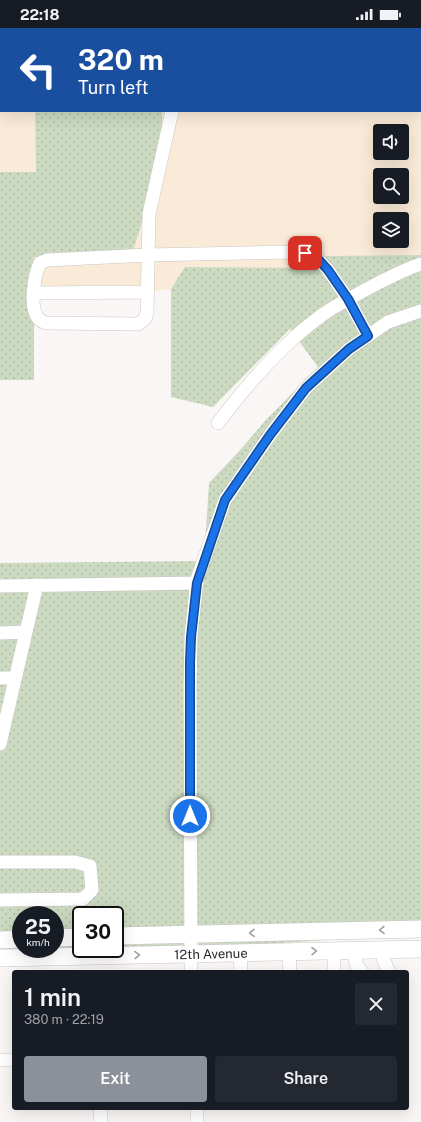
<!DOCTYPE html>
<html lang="en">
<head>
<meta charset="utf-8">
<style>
	:root { --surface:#171b24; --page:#242831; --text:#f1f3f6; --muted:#9ea1a6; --accent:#8c9099 }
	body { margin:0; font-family:"Public Sans",sans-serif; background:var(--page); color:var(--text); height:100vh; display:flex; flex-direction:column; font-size:15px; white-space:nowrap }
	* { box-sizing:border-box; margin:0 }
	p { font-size:13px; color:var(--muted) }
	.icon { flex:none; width:22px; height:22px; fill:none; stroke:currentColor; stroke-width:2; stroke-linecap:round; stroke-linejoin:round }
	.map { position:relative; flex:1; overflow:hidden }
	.details { position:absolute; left:12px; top:942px; width:397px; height:140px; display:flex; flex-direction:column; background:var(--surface); border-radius:4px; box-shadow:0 4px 16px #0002 }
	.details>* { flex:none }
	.banner { position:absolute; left:0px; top:0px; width:421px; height:84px; box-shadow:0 4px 16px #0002; background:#1a4fa0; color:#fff; overflow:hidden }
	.controls { position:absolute; left:373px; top:96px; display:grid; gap:8px }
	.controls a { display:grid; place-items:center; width:36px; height:36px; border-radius:4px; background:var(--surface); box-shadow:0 4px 16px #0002; font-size:20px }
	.speed { position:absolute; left:12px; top:878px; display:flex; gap:8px; font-size:20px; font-weight:700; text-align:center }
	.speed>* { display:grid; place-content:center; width:52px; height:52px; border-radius:50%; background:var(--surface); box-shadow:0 4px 16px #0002; line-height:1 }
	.speed small { font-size:10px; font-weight:400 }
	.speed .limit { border:2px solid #111; border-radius:6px; background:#fff; color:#111 }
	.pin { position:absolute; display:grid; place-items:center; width:34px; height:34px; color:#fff; margin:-17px; border-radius:8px; box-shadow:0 2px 6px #0006 }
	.me { position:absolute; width:44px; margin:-22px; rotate:0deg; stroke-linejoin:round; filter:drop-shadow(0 0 3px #0008) }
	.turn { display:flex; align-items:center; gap:14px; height:84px; padding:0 12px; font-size:18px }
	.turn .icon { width:52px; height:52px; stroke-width:2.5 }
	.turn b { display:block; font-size:28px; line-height:34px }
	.round { display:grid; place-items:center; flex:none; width:42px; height:42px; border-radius:4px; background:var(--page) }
	.head { display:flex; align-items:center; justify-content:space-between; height:68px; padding:0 12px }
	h1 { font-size:24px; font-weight:600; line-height:30px }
	.cta { display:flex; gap:8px; margin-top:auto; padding:8px 12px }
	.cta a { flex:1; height:46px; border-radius:4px; background:var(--accent); color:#fff; font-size:16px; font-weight:600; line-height:46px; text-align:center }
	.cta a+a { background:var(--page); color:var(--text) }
	.status { display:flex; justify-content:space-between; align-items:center; height:28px; padding:0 20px; background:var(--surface); direction:ltr }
	.status svg { height:11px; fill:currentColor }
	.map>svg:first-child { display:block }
</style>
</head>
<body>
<div class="status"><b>22:18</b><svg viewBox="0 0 49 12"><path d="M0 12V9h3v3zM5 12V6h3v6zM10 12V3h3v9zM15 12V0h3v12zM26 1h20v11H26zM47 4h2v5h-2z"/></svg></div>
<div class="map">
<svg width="421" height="1094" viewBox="0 0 421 1094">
	<defs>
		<pattern id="green-dots" width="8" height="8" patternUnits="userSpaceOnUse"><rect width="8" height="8" fill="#cbdac1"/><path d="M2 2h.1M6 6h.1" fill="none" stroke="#aebba6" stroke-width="1.8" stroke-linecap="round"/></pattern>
	</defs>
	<rect width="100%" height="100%" fill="#faf6f5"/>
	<path fill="#faebd8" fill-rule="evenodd" d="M0,0H421V257L0,265ZM1,1H420V83H1ZM380,103H402V125H380ZM380,147H402V169H380ZM380,191H402V213H380Z"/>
	<path fill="url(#green-dots)" fill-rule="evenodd" d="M35,83H162L163,127L132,226L34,229V352H0V144H36Z
		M421,227V905L184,922H0V535L204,533L209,455L241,421L265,393L318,339L290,301L213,379L171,369V261L185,239L326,240V228ZM21,887H55V921H21ZM81,887H115V921H81Z"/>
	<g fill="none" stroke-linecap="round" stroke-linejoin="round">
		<g stroke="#cac6c4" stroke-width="14">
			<path id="minor" d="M147,0L148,1
				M190,0L191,1
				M173,1L174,0
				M337,1L362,0
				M420,6H421
				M172,83L149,186L147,285L145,291L138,296L46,295C44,294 40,293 38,290C29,279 34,247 40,235L47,232L148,227L291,224L305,225L318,231L328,242L348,271L368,308
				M34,265L148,264
				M218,395C249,354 288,309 331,281C348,271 365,262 382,253C395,247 408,240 421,236
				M0,558L197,555
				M0,605L26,604
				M0,650H15
				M0,716L37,557
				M0,834H75L90,838L92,862L83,871L0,872
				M381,922L384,933L389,944
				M334,923V944
				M353,923L357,938L362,944
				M289,924L290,944
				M240,925L241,944
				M191,944L190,660L191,609L197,551L225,472L270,407L306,360L349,321L388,294L421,283
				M0,1032H14
				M100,1080L101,1094
				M197,1080V1094"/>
		</g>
		<g stroke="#cac6c4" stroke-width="18">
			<g id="major">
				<path d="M115,908L421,901"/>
				<path d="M55,910L81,909"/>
				<path d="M0,912L21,911"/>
				<path id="s1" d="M0,930L421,921"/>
			</g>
		</g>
		<use href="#minor" stroke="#fff" stroke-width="13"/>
		<use href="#major" stroke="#fff" stroke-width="17"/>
	</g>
	<defs><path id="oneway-chevron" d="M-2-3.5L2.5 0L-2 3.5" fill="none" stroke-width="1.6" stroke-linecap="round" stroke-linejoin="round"/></defs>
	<g stroke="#a09f9f">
		<use href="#oneway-chevron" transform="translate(382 902) rotate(179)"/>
		<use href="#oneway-chevron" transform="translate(252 905) rotate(179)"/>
		<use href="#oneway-chevron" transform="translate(314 923) rotate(-1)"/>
		<use href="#oneway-chevron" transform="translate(137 927) rotate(-1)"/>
	</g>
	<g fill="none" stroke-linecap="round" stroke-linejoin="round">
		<g stroke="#114b97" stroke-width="10">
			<path id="route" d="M190,788V635L191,609L197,555L225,472L270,407L306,360L349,321L368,308L348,271L328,242L318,231L305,225"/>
		</g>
		<use href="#route" stroke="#1a73e8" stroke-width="7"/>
	</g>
	<g text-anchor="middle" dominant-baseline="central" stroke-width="4" stroke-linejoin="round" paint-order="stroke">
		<g font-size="13" fill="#2b2929" stroke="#fff">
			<text stroke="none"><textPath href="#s1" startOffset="211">12th Avenue</textPath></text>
		</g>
	</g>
</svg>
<div class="controls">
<a><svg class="icon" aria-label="sound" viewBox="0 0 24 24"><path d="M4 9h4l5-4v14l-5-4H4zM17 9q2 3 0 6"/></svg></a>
<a><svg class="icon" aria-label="search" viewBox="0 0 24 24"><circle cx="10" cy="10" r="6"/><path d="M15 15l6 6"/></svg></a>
<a><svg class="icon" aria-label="layers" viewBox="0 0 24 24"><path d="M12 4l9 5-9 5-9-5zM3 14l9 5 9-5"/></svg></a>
</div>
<div class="speed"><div>25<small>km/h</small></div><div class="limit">30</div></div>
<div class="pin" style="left:305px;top:225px;background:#d93025"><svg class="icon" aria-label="arrive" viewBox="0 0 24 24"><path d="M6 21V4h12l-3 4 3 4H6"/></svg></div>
<svg class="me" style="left:190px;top:788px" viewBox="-20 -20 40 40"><circle r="17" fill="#1a73e8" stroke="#fff" stroke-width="3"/><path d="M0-11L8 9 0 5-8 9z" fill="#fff"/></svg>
<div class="banner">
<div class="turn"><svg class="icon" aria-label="left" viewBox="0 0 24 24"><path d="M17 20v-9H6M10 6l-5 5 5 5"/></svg><div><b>320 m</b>Turn left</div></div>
</div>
<section class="details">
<div class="head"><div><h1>1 min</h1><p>380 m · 22:19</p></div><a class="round"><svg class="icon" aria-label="close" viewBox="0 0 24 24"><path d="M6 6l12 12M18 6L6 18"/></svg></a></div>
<div class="cta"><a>Exit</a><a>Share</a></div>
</section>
</div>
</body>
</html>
